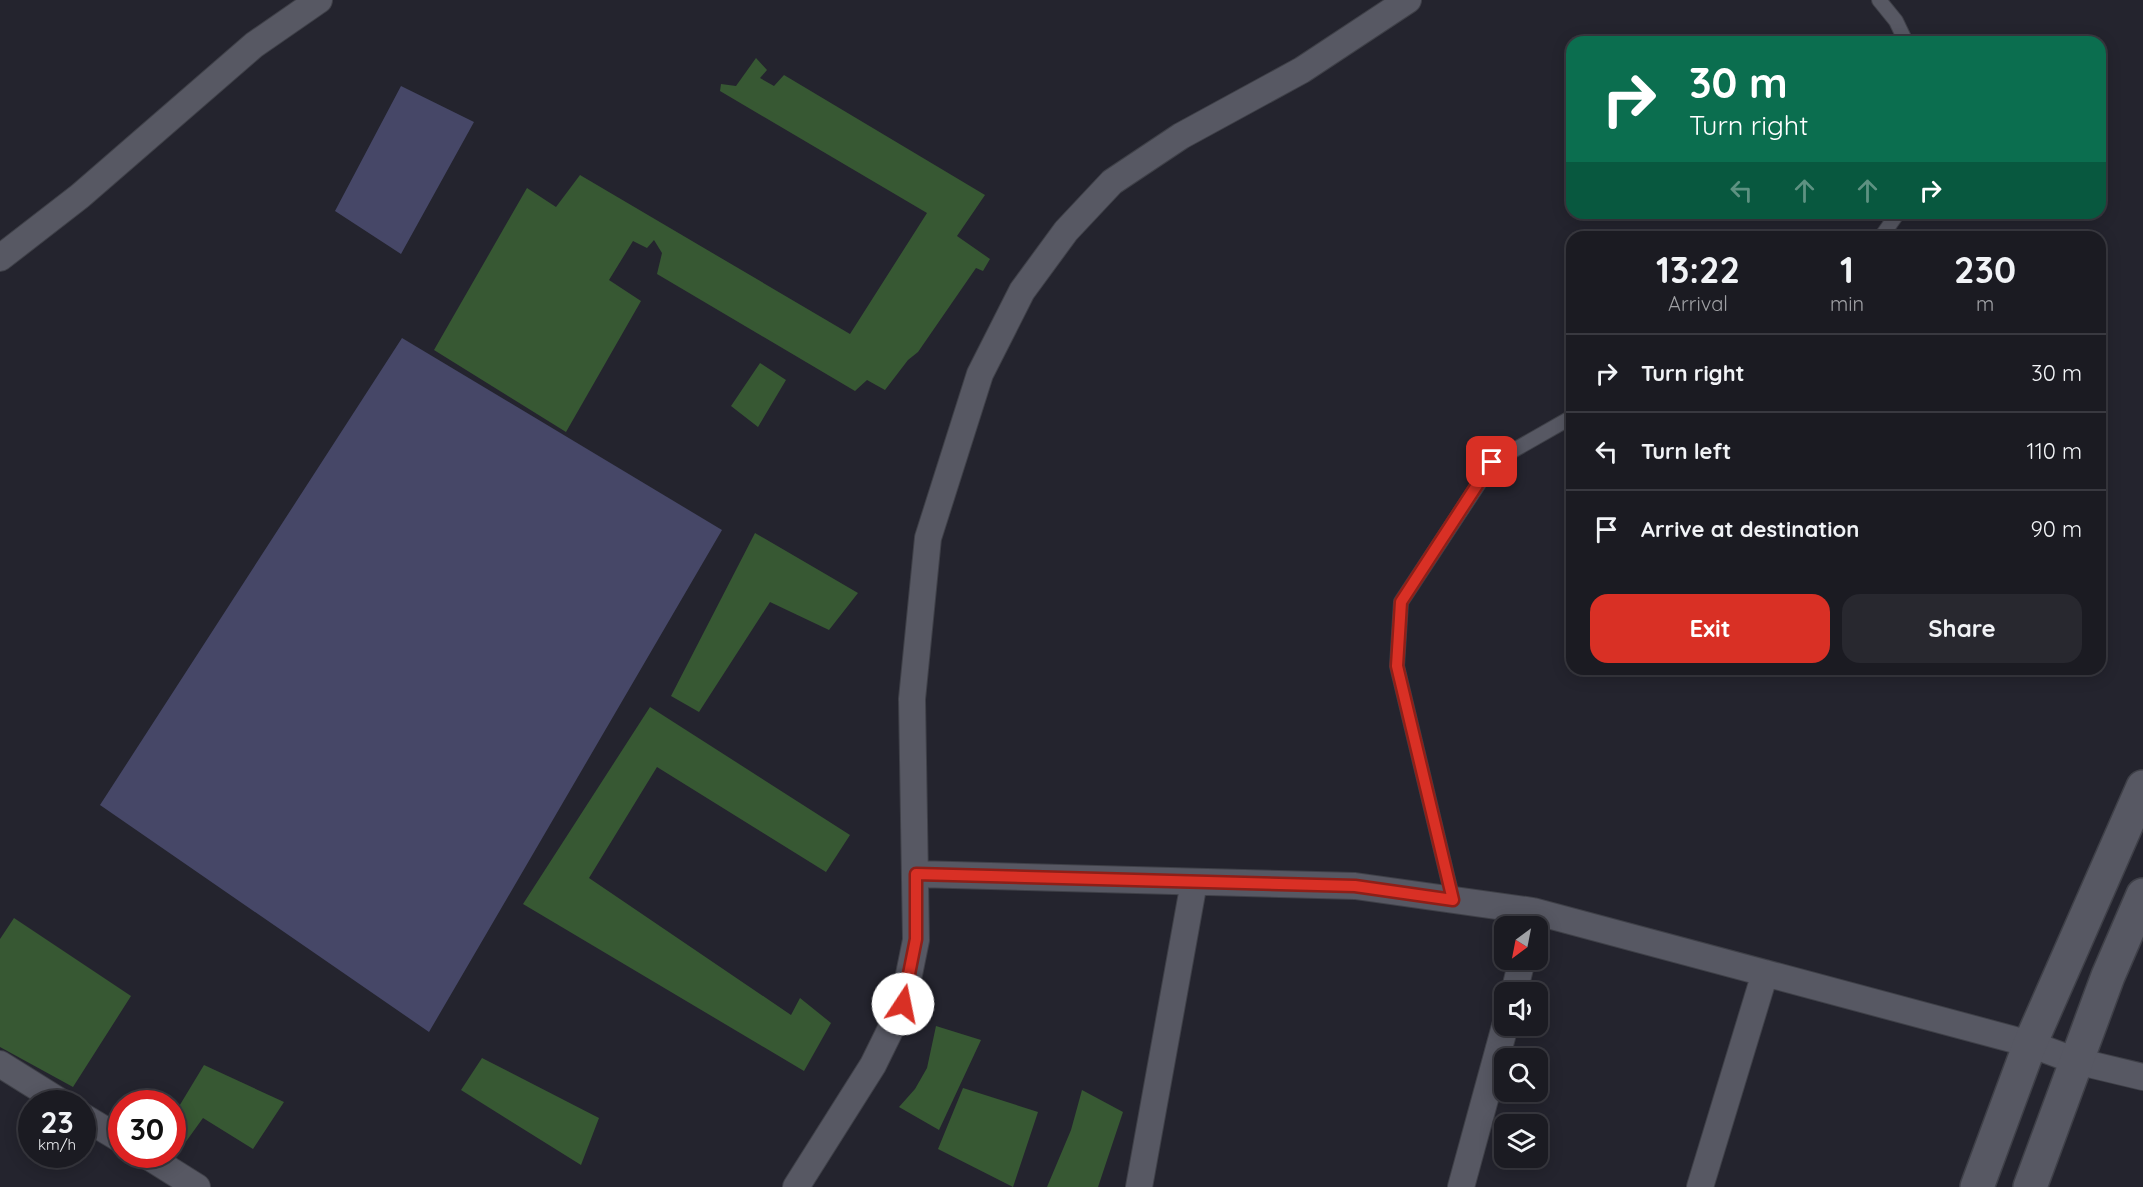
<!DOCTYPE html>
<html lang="en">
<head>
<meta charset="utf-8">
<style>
	:root { --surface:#1b1b22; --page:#28282f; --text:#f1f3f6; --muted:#a0a1a5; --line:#393940; --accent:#d93025 }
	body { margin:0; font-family:Quicksand,sans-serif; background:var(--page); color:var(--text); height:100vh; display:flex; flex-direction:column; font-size:22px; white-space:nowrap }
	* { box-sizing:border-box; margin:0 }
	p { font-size:20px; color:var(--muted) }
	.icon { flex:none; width:33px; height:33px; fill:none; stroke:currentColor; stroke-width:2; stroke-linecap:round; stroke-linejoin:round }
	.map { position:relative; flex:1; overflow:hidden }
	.side { position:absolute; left:1566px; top:231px; width:540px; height:444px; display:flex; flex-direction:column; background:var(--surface); border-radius:18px; box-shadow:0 3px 15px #0003,0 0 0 2px var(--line) }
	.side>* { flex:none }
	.hud { position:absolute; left:1566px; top:36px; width:540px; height:183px; border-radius:18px; box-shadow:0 3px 15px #0003,0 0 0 2px var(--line); background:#0b6e4f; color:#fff; overflow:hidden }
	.needle { width:39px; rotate:212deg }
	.controls { position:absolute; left:1494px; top:916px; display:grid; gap:12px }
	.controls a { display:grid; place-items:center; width:54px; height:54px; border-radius:12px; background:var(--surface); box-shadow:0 3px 15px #0003,0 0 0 2px var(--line); font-size:30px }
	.speed { position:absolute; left:18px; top:1090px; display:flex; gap:12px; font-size:30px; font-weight:700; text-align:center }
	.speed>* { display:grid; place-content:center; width:78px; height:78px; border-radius:50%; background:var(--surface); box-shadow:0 3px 15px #0003,0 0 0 2px var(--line); line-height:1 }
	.speed small { font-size:15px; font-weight:400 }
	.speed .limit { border:9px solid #d22; background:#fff; color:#111 }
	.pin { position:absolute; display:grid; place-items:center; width:51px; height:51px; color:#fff; margin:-26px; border-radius:12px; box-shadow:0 3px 9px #0006 }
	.me { position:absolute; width:66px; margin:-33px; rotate:11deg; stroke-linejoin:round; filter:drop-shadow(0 0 4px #0008) }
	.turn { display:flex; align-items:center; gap:21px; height:126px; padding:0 24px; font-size:27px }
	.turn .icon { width:78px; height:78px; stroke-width:2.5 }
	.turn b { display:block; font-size:42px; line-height:51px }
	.lanes { display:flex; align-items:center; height:57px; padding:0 24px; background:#0003; justify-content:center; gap:30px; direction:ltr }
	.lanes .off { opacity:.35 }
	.eta { display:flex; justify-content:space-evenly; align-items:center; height:102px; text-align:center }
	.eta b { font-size:36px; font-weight:800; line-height:42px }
	.action { display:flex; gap:12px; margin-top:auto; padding:12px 24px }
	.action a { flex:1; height:69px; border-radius:18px; background:var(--accent); color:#fff; font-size:24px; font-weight:800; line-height:69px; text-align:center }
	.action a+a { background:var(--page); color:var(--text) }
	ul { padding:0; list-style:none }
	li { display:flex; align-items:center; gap:18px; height:78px; padding:0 24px; border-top:2px solid var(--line) }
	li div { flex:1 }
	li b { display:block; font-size:22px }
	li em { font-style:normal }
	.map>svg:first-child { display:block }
</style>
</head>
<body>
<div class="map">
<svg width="2143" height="1187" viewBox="0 0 2143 1187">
	<rect width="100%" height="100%" fill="#24242e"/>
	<path fill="#464767" d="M401,86L474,122L401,254L335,211Z
		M402,338L722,530L429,1032L100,805Z"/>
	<path fill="#375833" d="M756,58L767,70L760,78L774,86L784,75L985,195L957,236L990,259L983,271L976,268L918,352L908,360L885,390L867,380L855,391L657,274L662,253L654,240L647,248L633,241L609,280L641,301L566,432L434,350L527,188L556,207L580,175L850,334L927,213L720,91L721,84L736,86Z
		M760,363L786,380L758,427L731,406Z
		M755,533L858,593L829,630L770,602L699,712L671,696Z
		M650,707L850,835L826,872L657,767L589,878L791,1015L800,998L831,1023L804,1071L523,904Z
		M14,918L131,996L73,1087L0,1047V939Z
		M936,1026L981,1040L939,1130L899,1107L915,1089L927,1068Z
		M482,1058L599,1118L581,1165L461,1090Z
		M204,1065L284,1102L253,1149L203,1118L177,1154L172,1152V1118Z
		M963,1088L1038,1112L1013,1187L938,1149Z
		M1082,1090L1123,1112L1098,1187H1047L1071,1130Z"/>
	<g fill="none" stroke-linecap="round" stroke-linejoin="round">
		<g stroke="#3f4048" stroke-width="16">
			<path id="lane" d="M1879,0L1896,21L1906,42
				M1881,237L1898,213
				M1453,900L1397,666L1401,602L1493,462L1572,417"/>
		</g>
		<g stroke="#3f4048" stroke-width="28">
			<path id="street" d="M0,258L80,196L254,45L319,0
				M916,874L1355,886L1533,911L2030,1044L2076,1061L2143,1077
				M1514,993L1522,960
				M0,1064L64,1104
				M82,1116L122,1140
				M146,1155L197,1187
				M796,1187L873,1065L903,1004L916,940L912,699L928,538L980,374L1022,291L1066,231L1112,182L1181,136L1302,70L1408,0
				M1139,1187L1194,882
				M1461,1187L1505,1026
				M1700,1187L1765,973"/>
		</g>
		<g stroke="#3f4048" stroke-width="36">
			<path id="secondary" d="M1977,1187L2030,1044L2143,787
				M2030,1187L2108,976L2143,895"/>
		</g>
		<use href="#lane" stroke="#575863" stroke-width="14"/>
		<use href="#street" stroke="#575863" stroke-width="26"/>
		<use href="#secondary" stroke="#575863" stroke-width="33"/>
	</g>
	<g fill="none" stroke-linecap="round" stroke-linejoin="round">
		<g stroke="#8d1f18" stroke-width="15">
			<path id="route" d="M903,1004L916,939V874L1355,886L1453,900L1397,666L1401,602L1492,462"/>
		</g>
		<use href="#route" stroke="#d93025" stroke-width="10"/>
	</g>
</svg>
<div class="controls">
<a><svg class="needle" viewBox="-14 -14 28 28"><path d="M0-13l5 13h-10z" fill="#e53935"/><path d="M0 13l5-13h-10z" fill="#a0a1a5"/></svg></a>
<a><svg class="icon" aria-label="sound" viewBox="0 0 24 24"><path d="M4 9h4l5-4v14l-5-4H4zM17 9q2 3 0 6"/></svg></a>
<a><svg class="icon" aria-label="search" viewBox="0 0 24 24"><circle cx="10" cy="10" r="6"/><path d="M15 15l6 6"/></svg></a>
<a><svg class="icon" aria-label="layers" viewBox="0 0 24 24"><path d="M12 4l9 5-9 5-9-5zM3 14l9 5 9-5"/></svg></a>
</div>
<div class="speed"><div>23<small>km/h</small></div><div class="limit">30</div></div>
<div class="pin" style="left:1492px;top:462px;background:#d93025"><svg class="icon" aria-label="arrive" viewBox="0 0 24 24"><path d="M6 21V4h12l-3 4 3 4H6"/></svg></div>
<svg class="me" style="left:903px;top:1004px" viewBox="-20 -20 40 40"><circle r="19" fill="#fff"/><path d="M0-13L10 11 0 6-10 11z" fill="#d93025"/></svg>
<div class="hud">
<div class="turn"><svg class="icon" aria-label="right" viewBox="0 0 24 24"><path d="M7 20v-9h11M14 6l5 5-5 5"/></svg><div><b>30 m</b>Turn right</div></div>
<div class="lanes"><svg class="icon off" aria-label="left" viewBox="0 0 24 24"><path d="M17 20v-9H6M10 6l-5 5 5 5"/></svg><svg class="icon off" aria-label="ahead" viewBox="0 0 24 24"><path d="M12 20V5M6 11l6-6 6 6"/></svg><svg class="icon off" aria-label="ahead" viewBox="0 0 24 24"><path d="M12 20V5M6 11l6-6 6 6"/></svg><svg class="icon" aria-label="right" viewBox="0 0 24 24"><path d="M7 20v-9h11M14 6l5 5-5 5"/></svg></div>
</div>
<section class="side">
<div class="eta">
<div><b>13:22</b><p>Arrival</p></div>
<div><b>1</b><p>min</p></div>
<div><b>230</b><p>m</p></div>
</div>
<ul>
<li><svg class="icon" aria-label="right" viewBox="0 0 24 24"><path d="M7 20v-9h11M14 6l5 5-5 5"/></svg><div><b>Turn right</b></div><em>30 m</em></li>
<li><svg class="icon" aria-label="left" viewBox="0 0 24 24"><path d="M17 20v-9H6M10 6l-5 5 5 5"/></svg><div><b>Turn left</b></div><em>110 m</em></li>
<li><svg class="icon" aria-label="arrive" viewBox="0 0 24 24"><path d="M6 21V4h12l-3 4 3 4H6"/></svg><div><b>Arrive at destination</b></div><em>90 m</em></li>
</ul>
<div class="action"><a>Exit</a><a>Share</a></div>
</section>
</div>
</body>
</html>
